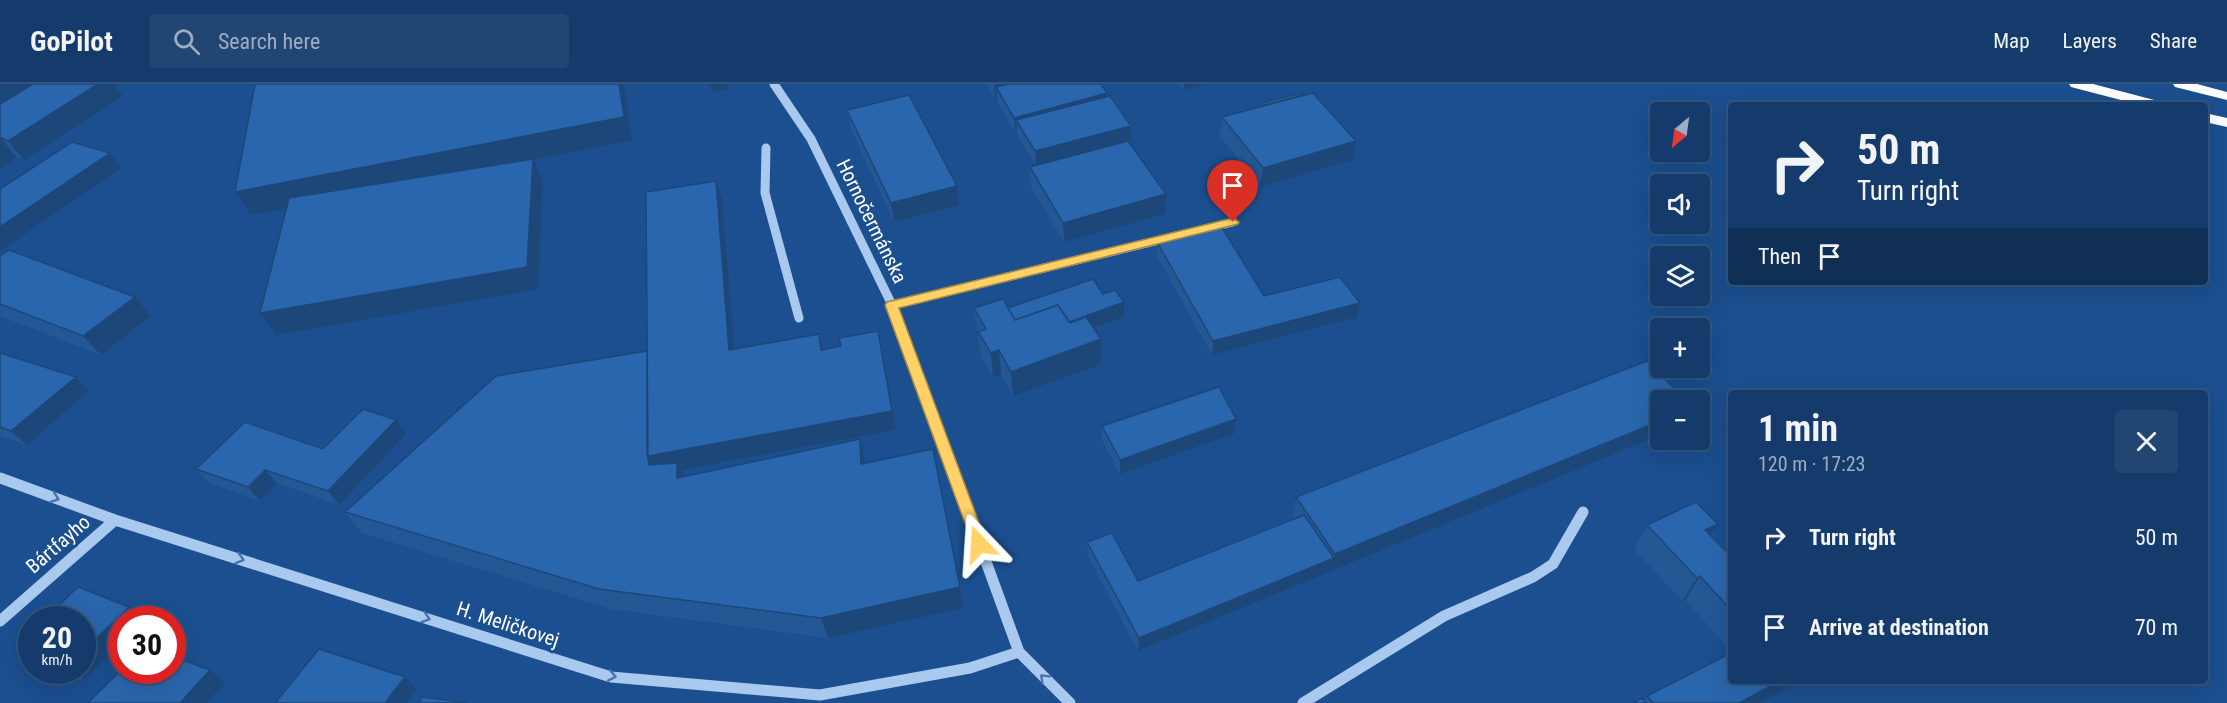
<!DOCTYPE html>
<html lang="en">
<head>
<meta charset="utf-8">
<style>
	:root { --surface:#143b6b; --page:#214673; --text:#f1f3f6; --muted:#9dadc1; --line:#33557e }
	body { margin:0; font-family:"Roboto Condensed",sans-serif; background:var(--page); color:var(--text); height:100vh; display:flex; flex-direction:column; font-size:22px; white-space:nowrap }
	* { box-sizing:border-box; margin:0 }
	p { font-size:20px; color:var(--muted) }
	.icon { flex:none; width:33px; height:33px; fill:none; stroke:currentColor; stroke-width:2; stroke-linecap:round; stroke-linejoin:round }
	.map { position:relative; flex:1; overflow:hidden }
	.drawer { position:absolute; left:1728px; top:306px; width:480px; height:294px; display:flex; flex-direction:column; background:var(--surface); border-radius:6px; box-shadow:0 6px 24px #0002,0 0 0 2px var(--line) }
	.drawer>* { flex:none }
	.banner { position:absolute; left:1728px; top:18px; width:480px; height:183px; border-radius:6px; box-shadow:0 6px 24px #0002,0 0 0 2px var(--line); background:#143b6b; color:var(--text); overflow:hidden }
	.needle { width:39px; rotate:209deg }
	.fabs { position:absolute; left:1650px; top:18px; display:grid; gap:12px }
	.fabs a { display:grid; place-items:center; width:60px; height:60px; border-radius:6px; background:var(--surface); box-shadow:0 6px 24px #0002,0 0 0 2px var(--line); font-size:30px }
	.speed { position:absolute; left:18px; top:522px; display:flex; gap:12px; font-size:30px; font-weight:700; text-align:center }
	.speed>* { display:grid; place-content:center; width:78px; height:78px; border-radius:50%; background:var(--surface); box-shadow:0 6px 24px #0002,0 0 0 2px var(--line); line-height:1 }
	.speed small { font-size:15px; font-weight:400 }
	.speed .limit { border:9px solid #d22; background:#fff; color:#111 }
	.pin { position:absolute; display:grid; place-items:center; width:51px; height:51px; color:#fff; margin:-62px -26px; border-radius:50% 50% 50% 0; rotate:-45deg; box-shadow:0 0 6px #0007 }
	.pin .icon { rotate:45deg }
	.me { position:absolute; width:66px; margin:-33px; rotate:340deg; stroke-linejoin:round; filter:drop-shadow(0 0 4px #0008) }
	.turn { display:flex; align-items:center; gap:21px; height:126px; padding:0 30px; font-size:27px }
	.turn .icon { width:78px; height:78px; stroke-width:2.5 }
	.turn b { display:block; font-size:42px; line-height:51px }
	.then { display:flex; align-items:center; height:57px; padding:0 30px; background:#0003; gap:12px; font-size:22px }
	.round { display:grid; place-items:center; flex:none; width:63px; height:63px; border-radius:6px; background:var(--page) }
	.head { display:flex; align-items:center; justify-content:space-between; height:102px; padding:0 30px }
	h1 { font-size:36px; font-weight:700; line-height:45px }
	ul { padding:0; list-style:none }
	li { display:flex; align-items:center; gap:18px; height:90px; padding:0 30px }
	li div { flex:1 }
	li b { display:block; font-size:22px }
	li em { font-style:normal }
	header { display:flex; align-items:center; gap:36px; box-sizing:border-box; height:84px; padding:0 30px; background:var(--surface); border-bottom:2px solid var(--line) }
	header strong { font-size:28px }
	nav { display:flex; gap:33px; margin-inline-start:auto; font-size:21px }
	.search { width:420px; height:54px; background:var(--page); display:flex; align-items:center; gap:15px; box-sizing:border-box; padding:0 21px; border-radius:6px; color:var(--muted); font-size:22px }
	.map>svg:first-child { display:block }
</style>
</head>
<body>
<header>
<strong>GoPilot</strong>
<div class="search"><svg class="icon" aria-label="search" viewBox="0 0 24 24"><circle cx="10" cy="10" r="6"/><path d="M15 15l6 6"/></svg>Search here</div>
<nav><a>Map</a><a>Layers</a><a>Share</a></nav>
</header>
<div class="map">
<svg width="2227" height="619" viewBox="0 0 2227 619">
	<rect width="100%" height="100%" fill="#1b4f8f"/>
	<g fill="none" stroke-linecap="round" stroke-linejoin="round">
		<path stroke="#a9c9ee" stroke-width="9" d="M774,0L811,55L892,221L912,276
			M766,64L765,109L799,234
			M892,221L1233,138"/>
		<path stroke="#a9c9ee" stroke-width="11" d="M912,275L1019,568L1070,619
			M0,394L115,436L611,593L820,611L970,584L1019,568
			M0,537L115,436
			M1303,619L1444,532L1533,493L1553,480L1583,428"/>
		<path fill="#fff" fill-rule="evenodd" d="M2069,0H2093L2162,18L2164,21H2140L2071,3Z
			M2173,0H2197L2227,8V16L2175,3Z
			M2205,29L2227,34V43L2205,38Z"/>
	</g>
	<path fill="#245895" d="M0,0H29L28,3L33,0H122L116,3L123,12L24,76L17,74L0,85V20L11,13L8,14Z
		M986,0H1101L1107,9V13L1131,42V57L1113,62L1165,130L1064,158L1031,103L1030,83L1036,82L1017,50V48H1015L997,18V15H995Z
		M1180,0H1204L1184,6Z
		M1262,19L1353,76L1260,103L1220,52L1222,33L1262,22Z
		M847,26L957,102L959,121L894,138L851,45Z
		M722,116L734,265L819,250L823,265L882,266L896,346L681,386L683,393L865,377V379L960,503L963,524L828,554L611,525L362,449L345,428L647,267Z
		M1157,158L1264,212L1357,233L1212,271L1157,172Z
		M0,172L135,213L151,232L101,271L0,232Z
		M1103,210L1124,218V233L1094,244L1101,255L1102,280L1013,312L1001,291L993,294L981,273L974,224H1008Z
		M0,269L89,307L27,361L0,352Z
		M1660,316V351L1138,567L1088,472L1087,458L1138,497L1295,435L1293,432L1296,413Z
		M1236,335L1234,350L1120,390L1102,356V342Z
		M406,350L339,421L277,399L260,417L209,399L196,385L323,365Z
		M1647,441L1710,451L1731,472V567L1685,516L1682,517L1634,465Z
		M122,536V559L84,595L64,586H82Z
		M32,547V572L16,561Z
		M1801,597L1760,619H1632L1644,616L1647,612Z"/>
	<path fill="#1d4779" d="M0,0H29L26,10L8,14L0,19Z
		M98,0H122L116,3L123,12L24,76L8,57Z
		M619,0H624L632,56L251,131L235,108Z
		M710,0H726L728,5L712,8Z
		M998,0H1054L996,3L997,15H995L994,1Z
		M1184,0H1204L1184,6Z
		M1107,9V24L1016,36L1017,48H1015L1014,34Z
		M1131,42V57L1036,82L1035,67Z
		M1,54L17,74L0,85V55Z
		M1356,57L1353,76L1260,103L1263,84Z
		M110,69L121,84L0,167V143Z
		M533,75L543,98L538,205L276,251L260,229Z
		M716,97L722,116L736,285L729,266Z
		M957,102L959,121L894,138L891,119Z
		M1166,110L1165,130L1064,158L1063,139Z
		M135,213L151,232L101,271L83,252Z
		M1124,218V233L1064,254V239Z
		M1360,219L1357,233L1212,271L1213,257Z
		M878,247L896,346L681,386L687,401L649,381L647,369V267L657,371Z
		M819,250L824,270L821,266Z
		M1101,255L1102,280L1013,312L1011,288Z
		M999,266L1001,291L993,294L991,269Z
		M76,293L89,307L27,361L11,347Z
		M1236,335L1234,350L1120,390V376Z
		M396,336L406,350L339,421L328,407Z
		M1660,337V351L1138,567L1139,554L1334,474L1335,470Z
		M860,355L865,377L867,401L861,380Z
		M265,386L277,399L260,417L248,403Z
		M1718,440L1702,464L1705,446Z
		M1700,492L1685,516L1682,517L1697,494Z
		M960,503L963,524L828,554L821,534Z
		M129,523L143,536H122V559L84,595L73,586H82V568Z
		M210,586L225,599L206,619H180Z
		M405,593L416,605L406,619H385Z
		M1780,597H1801L1760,619H1739Z"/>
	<path fill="#2a66ad" stroke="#1d4779" stroke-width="1.5" d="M33,0H98L8,57L1,54L0,55V20Z
		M255,0H619L624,33L235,108Z
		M1010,0H1101L1107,9L1014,34L996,3Z
		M1302,9L1303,11L1264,21L1262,19Z
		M1313,9L1356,57L1263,84L1222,33Z
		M909,11L957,102L891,119L847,26Z
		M1110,12L1131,42L1035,67L1016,36Z
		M1128,57L1166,110L1063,139L1030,83Z
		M72,58L110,69L0,143V105Z
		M533,75L527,183L260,229L289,114Z
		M716,97L729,266L819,250L821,266L841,262L839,254L878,247L892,327L648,372L646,108Z
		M1221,142L1264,212L1340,193L1360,219L1213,257L1157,158Z
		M9,166L135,213L83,252L0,220V172Z
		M1093,195L1103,210L1115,206L1124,218L1069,238L1058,221L1015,236L1008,224Z
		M1003,215L1015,236L1058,221L1070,239L1086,233L1101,255L1011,288L999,266L991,269L978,248L986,245L974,224Z
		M647,267V369L649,381L677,379V394L860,355L861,380L933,365L960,503L821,534L599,505L345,428L496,292Z
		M0,269L76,293L11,347L0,343Z
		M1647,277L1686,316H1660V337L1335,470L1296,413Z
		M1219,303L1236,335L1120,376L1102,342Z
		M363,325L396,336L328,407L265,386L248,403L196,385L245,338L323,365Z
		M1696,418L1718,440L1705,446L1731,472V526L1700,492L1697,494L1647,441Z
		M1304,431L1334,474L1139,554L1087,458L1112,449L1138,497Z
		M78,503L129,523L82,568V536H44Z
		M32,547V567L16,561Z
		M319,565L405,593L385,619H275Z
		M1731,569V597H1780L1739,619H1653L1647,612Z
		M172,572L210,586L180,619H88L122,585V586H172Z
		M422,613L468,619H419Z
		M1642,614L1646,619H1632Z"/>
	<defs><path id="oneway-chevron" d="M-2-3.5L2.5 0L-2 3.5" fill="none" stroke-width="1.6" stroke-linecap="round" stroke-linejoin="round" transform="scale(1.5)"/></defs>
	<g stroke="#4674ac">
		<use href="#oneway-chevron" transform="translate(55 414) rotate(20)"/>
		<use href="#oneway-chevron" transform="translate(240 475) rotate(18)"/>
		<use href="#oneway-chevron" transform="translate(426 534) rotate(18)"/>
		<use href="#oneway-chevron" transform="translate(612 592) rotate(11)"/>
		<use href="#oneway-chevron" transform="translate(1044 594) rotate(-135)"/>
	</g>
	<path fill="#ffd166" stroke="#a68842" stroke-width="1.5" d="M1233,134L1239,138L1238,140L899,224L987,460L985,464L979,466L974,464L885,221L887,218Z"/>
	<g text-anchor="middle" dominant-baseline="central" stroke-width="6" stroke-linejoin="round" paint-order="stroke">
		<g font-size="20" fill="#fff" stroke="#1b4f8f">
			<text transform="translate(872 137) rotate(64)">Hornočermánska</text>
			<text transform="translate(58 460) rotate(-41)">Bártfayho</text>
			<text transform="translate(508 540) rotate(18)">H. Meličkovej</text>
		</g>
	</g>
</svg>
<div class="fabs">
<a><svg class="needle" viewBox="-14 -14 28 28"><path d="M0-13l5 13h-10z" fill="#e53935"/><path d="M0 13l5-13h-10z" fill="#9dadc1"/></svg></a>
<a><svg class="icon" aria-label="sound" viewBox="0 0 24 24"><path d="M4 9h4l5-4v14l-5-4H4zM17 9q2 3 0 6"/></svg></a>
<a><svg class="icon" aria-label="layers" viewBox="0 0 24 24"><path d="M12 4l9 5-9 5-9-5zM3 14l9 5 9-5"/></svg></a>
<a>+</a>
<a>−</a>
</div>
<div class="speed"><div>20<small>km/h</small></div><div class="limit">30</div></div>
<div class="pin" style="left:1233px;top:138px;background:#d93025"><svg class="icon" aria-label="arrive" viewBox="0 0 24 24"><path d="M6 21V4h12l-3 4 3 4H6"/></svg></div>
<svg class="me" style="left:979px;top:460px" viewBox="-20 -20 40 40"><path d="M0-17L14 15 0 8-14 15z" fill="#ffd166" stroke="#fff" stroke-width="4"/></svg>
<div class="banner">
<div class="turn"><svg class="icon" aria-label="right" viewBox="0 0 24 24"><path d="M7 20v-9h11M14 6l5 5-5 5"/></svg><div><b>50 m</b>Turn right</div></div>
<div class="then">Then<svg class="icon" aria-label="arrive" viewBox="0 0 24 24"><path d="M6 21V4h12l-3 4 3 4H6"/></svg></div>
</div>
<section class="drawer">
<div class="head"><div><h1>1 min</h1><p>120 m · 17:23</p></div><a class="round"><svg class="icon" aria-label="close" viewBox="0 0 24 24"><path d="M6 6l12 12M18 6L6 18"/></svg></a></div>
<ul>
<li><svg class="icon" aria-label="right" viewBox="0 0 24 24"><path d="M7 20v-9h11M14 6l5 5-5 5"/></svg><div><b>Turn right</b></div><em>50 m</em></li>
<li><svg class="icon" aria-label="arrive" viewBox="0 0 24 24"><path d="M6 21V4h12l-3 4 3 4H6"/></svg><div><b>Arrive at destination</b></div><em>70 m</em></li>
</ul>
</section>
</div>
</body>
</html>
